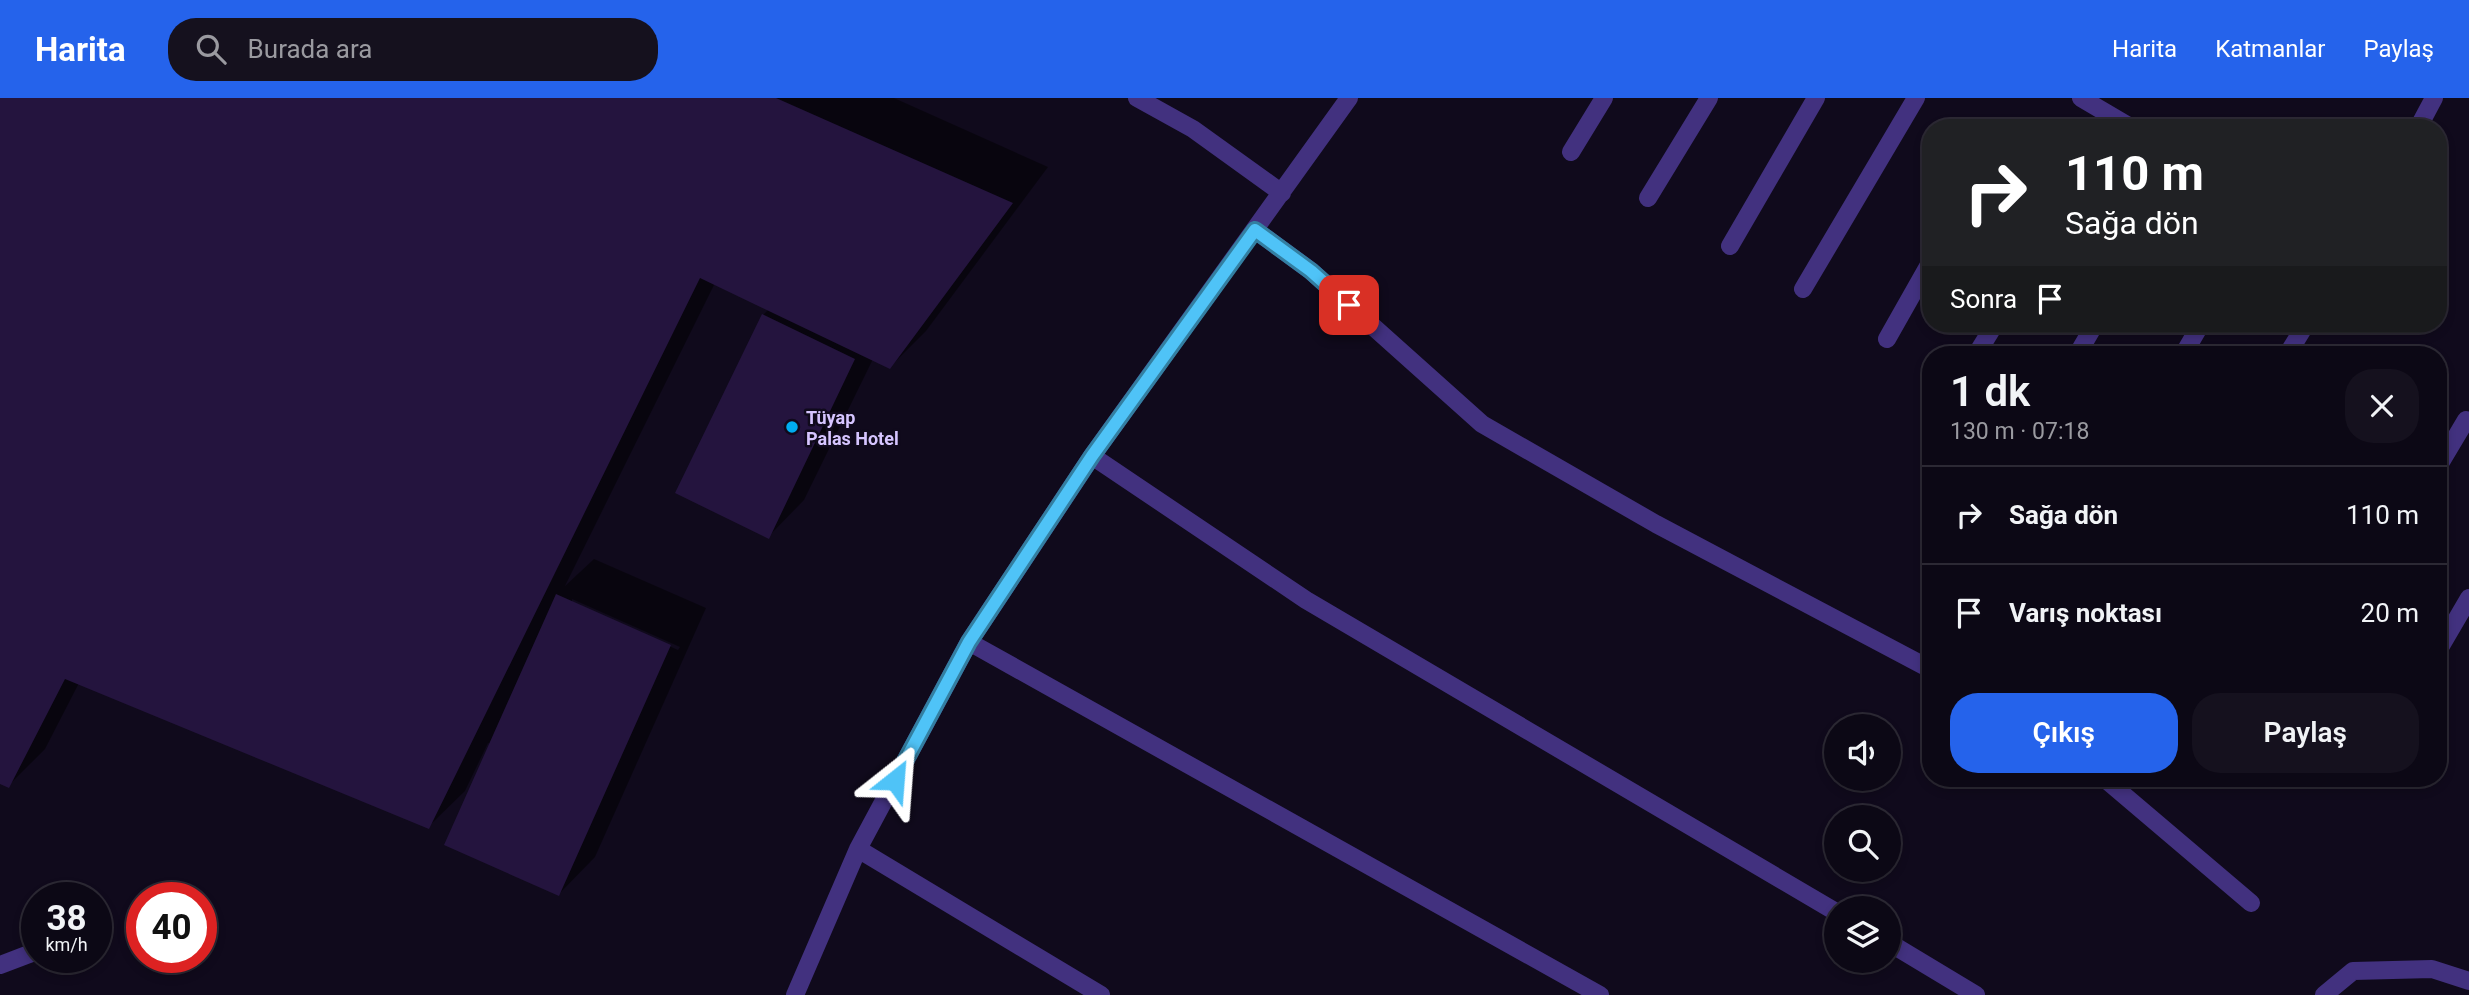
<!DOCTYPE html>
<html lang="tr">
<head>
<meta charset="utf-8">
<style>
	:root { --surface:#0c0815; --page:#15111e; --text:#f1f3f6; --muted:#9a9aa0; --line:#2c2934; --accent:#2563eb }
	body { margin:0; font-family:Roboto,sans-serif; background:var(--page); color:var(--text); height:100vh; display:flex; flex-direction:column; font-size:26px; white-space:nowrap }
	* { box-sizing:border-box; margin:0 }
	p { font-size:23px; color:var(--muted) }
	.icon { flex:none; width:38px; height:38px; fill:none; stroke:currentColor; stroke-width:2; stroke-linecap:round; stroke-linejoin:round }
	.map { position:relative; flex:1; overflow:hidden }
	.sheet { position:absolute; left:1922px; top:248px; width:525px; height:441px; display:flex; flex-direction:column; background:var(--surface); border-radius:28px; box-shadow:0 4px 10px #0003,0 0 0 2px var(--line) }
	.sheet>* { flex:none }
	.banner { position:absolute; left:1922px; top:21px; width:525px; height:214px; border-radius:28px; box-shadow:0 4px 10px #0003,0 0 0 2px var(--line); background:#202124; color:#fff; overflow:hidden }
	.controls { position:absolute; left:1824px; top:616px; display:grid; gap:14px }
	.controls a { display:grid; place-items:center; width:77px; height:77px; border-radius:50%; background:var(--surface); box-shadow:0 4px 10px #0003,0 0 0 2px var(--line); font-size:35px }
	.speed { position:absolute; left:21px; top:784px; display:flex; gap:14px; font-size:35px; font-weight:700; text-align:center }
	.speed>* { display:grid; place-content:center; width:91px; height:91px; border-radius:50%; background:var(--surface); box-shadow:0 4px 10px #0003,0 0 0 2px var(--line); line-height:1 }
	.speed small { font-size:18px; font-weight:400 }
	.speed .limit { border:10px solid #d22; background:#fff; color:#111 }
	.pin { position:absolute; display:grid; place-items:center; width:60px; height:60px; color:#fff; margin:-30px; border-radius:14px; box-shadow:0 4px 10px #0006 }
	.me { position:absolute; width:77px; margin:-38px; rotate:28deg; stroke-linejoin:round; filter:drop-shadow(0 0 5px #0008) }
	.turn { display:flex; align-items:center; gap:24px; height:147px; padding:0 28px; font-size:32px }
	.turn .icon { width:91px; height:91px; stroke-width:2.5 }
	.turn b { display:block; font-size:49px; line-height:60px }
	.then { display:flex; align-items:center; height:66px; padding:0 28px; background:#0003; gap:14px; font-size:26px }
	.round { display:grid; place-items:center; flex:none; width:74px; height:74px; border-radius:28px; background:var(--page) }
	.head { display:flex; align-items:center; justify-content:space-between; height:119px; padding:0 28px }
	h1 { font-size:42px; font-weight:600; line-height:52px }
	.primary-button { display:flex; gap:14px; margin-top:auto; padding:14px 28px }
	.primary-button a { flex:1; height:80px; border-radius:28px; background:var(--accent); color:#fff; font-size:28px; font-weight:600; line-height:80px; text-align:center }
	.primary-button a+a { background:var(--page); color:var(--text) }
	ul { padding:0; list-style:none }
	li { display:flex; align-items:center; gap:21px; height:98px; padding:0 28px; border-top:2px solid var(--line) }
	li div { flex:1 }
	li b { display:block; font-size:26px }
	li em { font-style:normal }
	header { display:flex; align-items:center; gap:42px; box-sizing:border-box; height:98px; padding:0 35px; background:var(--accent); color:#fff }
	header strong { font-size:33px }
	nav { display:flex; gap:38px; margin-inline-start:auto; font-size:24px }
	.search { width:490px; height:63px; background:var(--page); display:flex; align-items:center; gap:18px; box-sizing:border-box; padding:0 24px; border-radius:28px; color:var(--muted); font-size:26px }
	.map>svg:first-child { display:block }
</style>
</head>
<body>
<header>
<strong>Harita</strong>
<div class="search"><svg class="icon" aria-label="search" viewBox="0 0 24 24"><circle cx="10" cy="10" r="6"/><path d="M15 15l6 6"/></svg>Burada ara</div>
<nav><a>Harita</a><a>Katmanlar</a><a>Paylaş</a></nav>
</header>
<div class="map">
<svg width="2469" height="897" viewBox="0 0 2469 897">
	<rect width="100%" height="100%" fill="#100a1c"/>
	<path fill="#0007" fill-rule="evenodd" d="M0,0H894L1048,69L926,233L890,269L873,261L804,402L768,439L763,217L769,211L715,185L565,488L594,461L706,510L595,759L559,796L491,646L488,645L465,693L428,729L79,585L45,651L8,688L0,684ZM572,501L680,549L678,552L572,505Z"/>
	<path fill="#24143e" d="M0,0H776L1013,105L890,271L700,180L429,731L65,581L9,690L0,686Z
		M762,216L855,261L769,441L675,395Z
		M556,496L671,547L559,798L444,747Z"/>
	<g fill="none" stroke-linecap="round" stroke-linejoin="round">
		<path stroke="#42317f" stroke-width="18" d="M1137,0L1193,31L1282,95
			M2081,0L2132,30
			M2418,30L2434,0
			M1571,54L1604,0
			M1648,100L1709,0
			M1255,132L1311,173L1482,326L1656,426L1930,571
			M1730,148L1816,0
			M1803,191L1916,0
			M1887,241L1930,165
			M1976,257L1995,226
			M2077,257L2095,226
			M2183,257L2201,226
			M2287,257L2306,226
			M1092,358L1306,502L1836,814
			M2438,369L2466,322
			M969,544L1600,897
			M2438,553L2469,500
			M2105,681L2251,805
			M858,751L1101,897
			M1888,844L1976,897
			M0,867L37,853
			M795,897L858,751L969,544L1092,358L1349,0
			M2324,897L2353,873L2432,871L2469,883"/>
	</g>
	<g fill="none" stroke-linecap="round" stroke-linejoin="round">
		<g stroke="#337fa1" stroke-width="18">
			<path id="route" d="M895,682L969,544L1092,358L1255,132L1311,173L1349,207"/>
		</g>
		<use href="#route" stroke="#4fc3f7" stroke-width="12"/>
	</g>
	<circle fill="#00adf0" stroke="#100a1c" stroke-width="2.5" cx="792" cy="329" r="7"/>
	<g text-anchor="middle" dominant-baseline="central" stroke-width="5" stroke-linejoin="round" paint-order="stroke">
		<g font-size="18" font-weight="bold" fill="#d6c5ff" stroke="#100a1c" text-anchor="start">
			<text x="806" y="319">Tüyap<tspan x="806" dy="21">Palas Hotel</tspan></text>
		</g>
	</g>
</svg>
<div class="controls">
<a><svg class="icon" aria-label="sound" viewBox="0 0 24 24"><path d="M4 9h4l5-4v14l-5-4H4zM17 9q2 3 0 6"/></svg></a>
<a><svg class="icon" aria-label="search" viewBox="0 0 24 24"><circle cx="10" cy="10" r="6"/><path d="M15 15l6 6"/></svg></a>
<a><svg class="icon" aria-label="layers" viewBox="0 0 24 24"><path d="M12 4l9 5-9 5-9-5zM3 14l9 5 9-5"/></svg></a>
</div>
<div class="speed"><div>38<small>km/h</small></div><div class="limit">40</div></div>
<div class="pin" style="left:1349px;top:207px;background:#d93025"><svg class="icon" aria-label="arrive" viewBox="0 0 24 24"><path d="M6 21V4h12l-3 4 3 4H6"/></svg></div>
<svg class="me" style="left:895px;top:682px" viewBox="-20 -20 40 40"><path d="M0-17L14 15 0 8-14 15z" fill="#4fc3f7" stroke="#fff" stroke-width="4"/></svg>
<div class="banner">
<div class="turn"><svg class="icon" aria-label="right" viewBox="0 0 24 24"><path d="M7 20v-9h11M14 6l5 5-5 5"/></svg><div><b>110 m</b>Sağa dön</div></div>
<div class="then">Sonra<svg class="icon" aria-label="arrive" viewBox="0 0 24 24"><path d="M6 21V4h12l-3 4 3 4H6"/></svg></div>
</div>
<section class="sheet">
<div class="head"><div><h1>1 dk</h1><p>130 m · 07:18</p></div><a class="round"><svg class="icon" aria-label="close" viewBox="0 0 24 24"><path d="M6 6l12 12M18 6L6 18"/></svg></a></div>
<ul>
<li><svg class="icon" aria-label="right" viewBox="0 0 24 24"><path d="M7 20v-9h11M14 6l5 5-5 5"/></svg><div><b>Sağa dön</b></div><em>110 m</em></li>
<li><svg class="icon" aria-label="arrive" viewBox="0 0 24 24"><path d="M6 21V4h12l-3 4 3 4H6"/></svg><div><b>Varış noktası</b></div><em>20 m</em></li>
</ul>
<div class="primary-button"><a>Çıkış</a><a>Paylaş</a></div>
</section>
</div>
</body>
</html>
